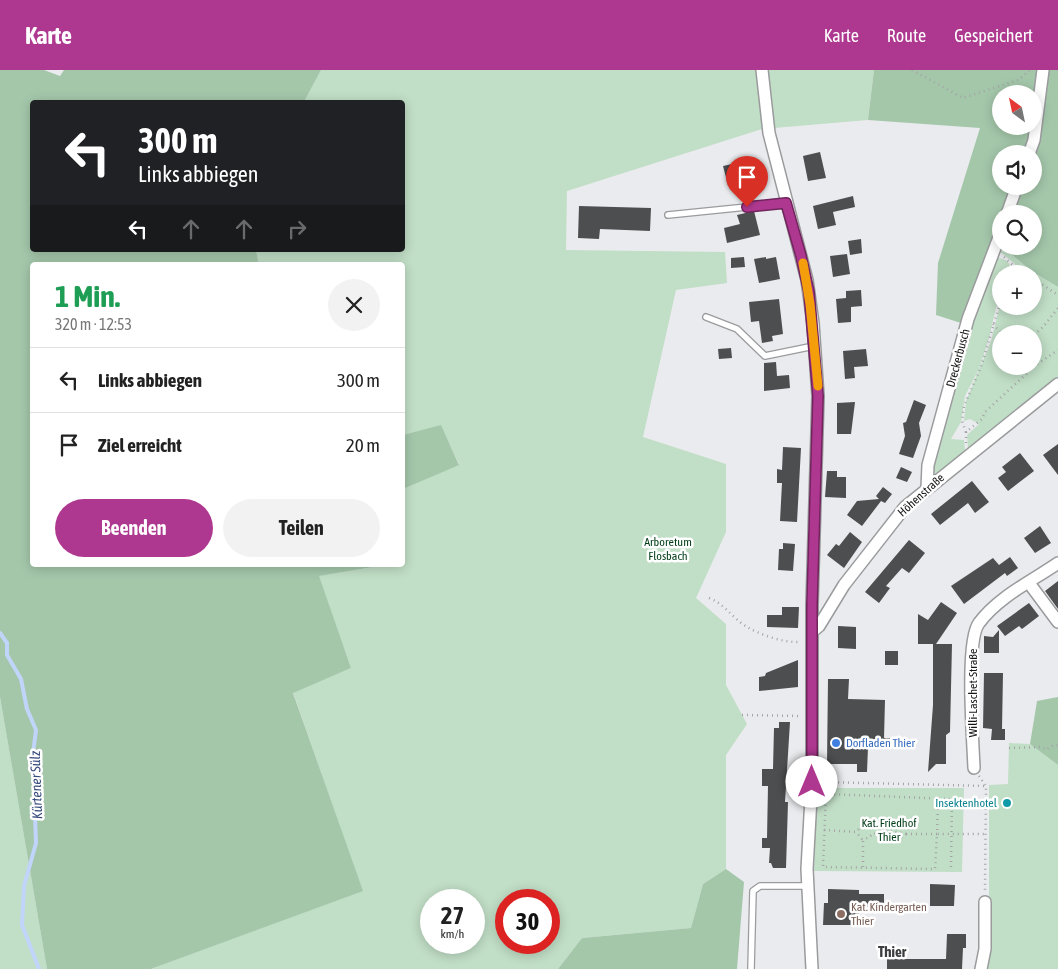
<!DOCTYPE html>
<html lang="de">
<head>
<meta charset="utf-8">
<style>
	:root { --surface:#fff; --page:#f2f2f2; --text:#222; --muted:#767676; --line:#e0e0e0; --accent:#ae388f }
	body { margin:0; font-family:"Asap Condensed",sans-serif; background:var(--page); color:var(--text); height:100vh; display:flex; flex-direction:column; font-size:19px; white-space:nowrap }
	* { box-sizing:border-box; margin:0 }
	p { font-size:16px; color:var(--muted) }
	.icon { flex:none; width:28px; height:28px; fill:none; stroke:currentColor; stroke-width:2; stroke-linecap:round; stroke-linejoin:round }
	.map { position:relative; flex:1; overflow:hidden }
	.side { position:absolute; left:30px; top:192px; width:375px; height:305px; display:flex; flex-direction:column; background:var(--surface); border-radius:5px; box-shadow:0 2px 12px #0003 }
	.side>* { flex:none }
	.top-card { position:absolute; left:30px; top:30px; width:375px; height:152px; border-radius:5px; box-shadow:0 2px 12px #0003; background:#202124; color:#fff; overflow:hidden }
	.needle { width:32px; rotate:327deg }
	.buttons { position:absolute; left:992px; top:15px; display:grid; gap:10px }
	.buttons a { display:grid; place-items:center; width:50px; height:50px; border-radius:50%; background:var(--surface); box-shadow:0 2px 12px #0003; font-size:25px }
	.speed { position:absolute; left:420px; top:819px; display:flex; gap:10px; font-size:25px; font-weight:700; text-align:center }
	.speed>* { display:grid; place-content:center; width:65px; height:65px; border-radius:50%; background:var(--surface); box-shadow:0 2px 12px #0003; line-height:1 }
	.speed small { font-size:12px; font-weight:400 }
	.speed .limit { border:8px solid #d22; background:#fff; color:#111 }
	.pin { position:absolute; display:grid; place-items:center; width:42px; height:42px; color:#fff; margin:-51px -21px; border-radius:50% 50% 50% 0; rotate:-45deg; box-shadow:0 0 5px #0007 }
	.pin .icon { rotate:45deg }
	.me { position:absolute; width:55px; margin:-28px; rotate:0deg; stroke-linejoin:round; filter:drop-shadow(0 0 4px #0008) }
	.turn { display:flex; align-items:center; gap:18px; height:105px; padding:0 25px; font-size:22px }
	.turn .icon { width:65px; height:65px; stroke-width:2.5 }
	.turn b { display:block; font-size:35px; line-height:42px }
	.lanes { display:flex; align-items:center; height:48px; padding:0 25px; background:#0003; justify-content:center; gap:25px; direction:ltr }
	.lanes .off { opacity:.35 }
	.round { display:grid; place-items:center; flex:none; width:52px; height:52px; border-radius:26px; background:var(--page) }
	.headline { display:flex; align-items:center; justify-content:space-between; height:85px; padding:0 25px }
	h1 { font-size:30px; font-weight:700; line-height:38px; color:#1e9e55 }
	.action { display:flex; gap:10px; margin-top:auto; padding:10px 25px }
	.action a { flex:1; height:58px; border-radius:30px; background:var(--accent); color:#fff; font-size:20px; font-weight:700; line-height:58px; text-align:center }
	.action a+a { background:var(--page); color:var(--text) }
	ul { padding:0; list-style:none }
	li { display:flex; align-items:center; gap:15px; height:65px; padding:0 25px; border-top:1px solid var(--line) }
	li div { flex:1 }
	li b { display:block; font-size:19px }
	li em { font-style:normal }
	header { display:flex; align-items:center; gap:30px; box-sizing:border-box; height:70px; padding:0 25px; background:var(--accent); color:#fff }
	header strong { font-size:24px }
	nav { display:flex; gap:28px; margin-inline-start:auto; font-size:18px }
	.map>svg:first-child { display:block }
</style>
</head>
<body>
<header>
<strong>Karte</strong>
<nav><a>Karte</a><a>Route</a><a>Gespeichert</a></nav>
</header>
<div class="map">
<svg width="1058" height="899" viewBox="0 0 1058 899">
	<rect width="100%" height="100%" fill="#eaebee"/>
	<path fill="#c1dec6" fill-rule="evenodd" d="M321,0H757L762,59L567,121L566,180L725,182L727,213L676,220L643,367L726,394V462L696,528L726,554V615L747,654L726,685V799L703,814L691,858L582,868L558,899H151L362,820L293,622L351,598L318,506L385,495H402L403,419L459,394L441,356L403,365L402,195H259L256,180H402V32H304ZM431,830H474V872H431ZM506,830H549V872H506Z
		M768,0H874L868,50L774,58Z
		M1001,176L1033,202L1058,217V307L968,378L967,365L979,354L970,349L964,351L966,331L991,271L1000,235L1001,233V236H1034V204H1014L1015,194L999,181ZM1001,264H1034V296H1001Z
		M997,188C1009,189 1010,193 1011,204H1001V228L996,238L989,268L979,299L965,326L961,352L951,369L964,370L965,381L936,404L933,401V392L976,232Z
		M0,627L47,899H0Z
		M1009,673L1030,674L1058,695V899H985L989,879V715L1008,714Z
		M817,718H964L962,802L814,801Z"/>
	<path fill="#a4c7aa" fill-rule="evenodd" d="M0,0H44L60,6L64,0H321L304,32H32V180H256L259,195H32V495H385L319,506L351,598L293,623L363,821L151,899H47L0,627Z
		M874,0H1058V217L1033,202L1001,176L964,254L936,245L938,193L980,58L868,50ZM1001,24H1034V56H1001ZM1001,84H1034V116H1001ZM1001,144H1034V176H1001Z
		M441,355L459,395L403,419V365Z
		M1058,627V695L1030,674L1037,631Z
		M726,799L744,812L737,899H558L582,868L691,858L703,814Z"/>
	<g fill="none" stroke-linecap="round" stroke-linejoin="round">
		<path stroke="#c1d4fa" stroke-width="4" d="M0,563L7,573V585L21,609L27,639L36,660L32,691L38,720L35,746L36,773L24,816L22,855L39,899"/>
	</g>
	<path fill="#4d4e50" d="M820,82L826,108L808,111L803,86Z
		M746,91L751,109L728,115L723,96Z
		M853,126L855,137L833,142L836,155L818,159L813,136Z
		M579,136L651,138L650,161L600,159L599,169L578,168Z
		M754,141L760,165L727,173L724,158L740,154L737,145Z
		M861,169L862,183L850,185L848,171Z
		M847,184L850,204L833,207L830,186Z
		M744,187L745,197L731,198V188Z
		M766,187V189L776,187L780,209L759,213L754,189Z
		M861,220L862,236L851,237V252L838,253L836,229L846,228V221Z
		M779,229L783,264L772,266L773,271L762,273L759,251L751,252L749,232Z
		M731,278L732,288L719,289L718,279Z
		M866,279L868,296L854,297L855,308L845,309L843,281Z
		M776,292L777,306L789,305L790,318L764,321V293Z
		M914,330L926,335L919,353L921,366L913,388L899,384L905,366L903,353L906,352Z
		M855,332L851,364H837V333Z
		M1058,374V405L1043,385Z
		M783,377L801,378L797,452L780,451L782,413H777V399L782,400Z
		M1020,383L1034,401L1008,421L998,408L1006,402L1002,397Z
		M901,397L912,402L907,412L896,408Z
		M827,401H837V407H846V428L825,427Z
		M972,411L989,432L975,443L968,433L940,455L931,444Z
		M883,417L892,424L885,433L881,431L862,456L847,445L857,431L879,429L876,426Z
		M1040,456L1051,473L1035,483L1024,468Z
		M850,462L862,472L844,498L827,485L836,474L839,476Z
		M909,470L925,483L909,503L902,498L886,516L890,518L879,533L865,522Z
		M783,473L795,474L793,501L778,500L779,479H783Z
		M1010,487L1018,498L1007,506L1005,503L964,534L951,516L993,488L999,495Z
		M1058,511V539L1045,521Z
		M941,532L957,543L936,574H952L950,662L946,665V694H936L928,702L933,635V574H918V544L928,550Z
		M1029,533L1039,546L1022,559L1019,556L1005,566L997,556Z
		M782,537H799L798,558L767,557V545H782Z
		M838,556L856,557V579L838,578Z
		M999,560V583H984V566L993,567Z
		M885,581H898V595H885Z
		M798,590V617L759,621V607L765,606L766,603Z
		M984,603H1003L1002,659H1005V670H991L992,659L983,658Z
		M828,609H849L848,629L885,630L884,668H890V678L868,677L867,702H857V694H827Z
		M779,652H790L785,732H788L786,798H773L771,793H769L770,778H762V768H767L768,716H762V699H773L774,658H779Z
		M930,814L955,815L954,836H930Z
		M828,819L859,820V824H884V837H859L858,855H823L824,833H828Z
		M947,864H966V878H963L962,899H887V884H904V889H946Z"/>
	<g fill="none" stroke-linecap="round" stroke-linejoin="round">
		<g stroke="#9a9b9d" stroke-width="8">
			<path id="service" d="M668,145L786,133
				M706,247L737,259L765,286L814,276
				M751,899L753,821L760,816H808"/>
		</g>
		<g stroke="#9a9b9d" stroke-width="14">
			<path id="minor" d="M762,0L769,63L807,210L813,253L818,326L812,535V710L807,799L812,899
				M1029,84L1034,70L1043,0
				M1007,144L1017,116
				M927,418L928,395L968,249L1001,162
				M1029,513L1058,552
				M812,562L819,556L844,515L905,437L1058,314
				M974,698C973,671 965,571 979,553C998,527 1032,511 1058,493
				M981,899L985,879V832"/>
		</g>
		<path stroke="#a3a4a6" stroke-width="2.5" stroke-dasharray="1 4" stroke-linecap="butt" d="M912,0L963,28L1018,10L1030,0
			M1004,187L1023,204
			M1012,204L1014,196
			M1034,209L1058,225
			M993,254L1002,264
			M1034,265L1043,257L1058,238
			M1025,296L1029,302
			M966,362L962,351L964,336L981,297L1001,230
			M966,373V362L982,349L985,342L1036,295L1058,280
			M709,528C725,534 732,548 747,557C761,565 784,573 800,572
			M742,645L800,646
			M1009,678L1042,677L1046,680L1051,676L1058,675
			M979,706L986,716L985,821
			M823,712L986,716
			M824,760L856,762L863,755L906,764L895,771L874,763L868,768L862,769L856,762
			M906,764H937L938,728
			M863,797V769
			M951,797L952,729L826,724L823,797L935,799L937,764H986"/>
		<use href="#service" stroke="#fff" stroke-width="5.5"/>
		<use href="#minor" stroke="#fff" stroke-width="11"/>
	</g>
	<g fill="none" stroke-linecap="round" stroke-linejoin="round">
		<g stroke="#71245d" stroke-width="12">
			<path id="route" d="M747,137L786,133L801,186L809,222L818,326L812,535V712"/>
		</g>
		<use href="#route" stroke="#ae388f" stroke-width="9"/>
		<path stroke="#f59e0b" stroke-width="9" d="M803,193L810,234L818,316"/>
	</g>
	<circle fill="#3f7fe0" stroke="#fff" stroke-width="2" cx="836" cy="673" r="5"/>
	<circle fill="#0f9aa8" stroke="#fff" stroke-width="2" cx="1007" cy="733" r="5"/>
	<circle fill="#8d6e63" stroke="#fff" stroke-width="2" cx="841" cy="844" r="5"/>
	<g text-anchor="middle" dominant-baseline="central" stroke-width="5" stroke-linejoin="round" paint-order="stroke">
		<g font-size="12" fill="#161617" stroke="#fff">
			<text transform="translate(958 288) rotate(-75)">Dreckerbusch</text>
			<text transform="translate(921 425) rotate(-42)">Höhenstraße</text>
			<text transform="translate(973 623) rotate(-90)">Willi-Laschet-Straße</text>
		</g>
		<g font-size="12" fill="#003d17" stroke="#fff">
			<text x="668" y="472">Arboretum<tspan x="668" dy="14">Flosbach</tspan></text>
			<text x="889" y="753">Kat. Friedhof<tspan x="889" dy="14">Thier</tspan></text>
		</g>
		<g font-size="12" fill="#366cbe" stroke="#fff" text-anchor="start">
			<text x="846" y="673">Dorfladen Thier</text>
		</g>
		<g font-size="12" fill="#0d838f" stroke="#fff" text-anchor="end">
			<text x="997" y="733">Insektenhotel</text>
		</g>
		<g font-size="12" fill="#785e54" stroke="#fff" text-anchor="start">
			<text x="851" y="837">Kat. Kindergarten<tspan x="851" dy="14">Thier</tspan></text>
		</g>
		<g font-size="14" font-style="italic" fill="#344a7b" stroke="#fff">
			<text transform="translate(36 715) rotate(-92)">Kürtener Sülz</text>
		</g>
		<g font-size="15" font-weight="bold" fill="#3c3d3f" stroke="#fff">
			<text x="892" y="881">Thier</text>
		</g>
	</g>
</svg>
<div class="buttons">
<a><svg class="needle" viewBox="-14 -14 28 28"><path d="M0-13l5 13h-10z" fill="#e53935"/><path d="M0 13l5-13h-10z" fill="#767676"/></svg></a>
<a><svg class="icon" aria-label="sound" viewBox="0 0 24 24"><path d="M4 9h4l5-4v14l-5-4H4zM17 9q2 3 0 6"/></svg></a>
<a><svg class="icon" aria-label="search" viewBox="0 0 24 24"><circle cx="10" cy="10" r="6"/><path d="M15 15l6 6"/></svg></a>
<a>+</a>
<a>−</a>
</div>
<div class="speed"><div>27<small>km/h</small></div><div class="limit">30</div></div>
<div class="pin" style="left:747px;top:137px;background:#d93025"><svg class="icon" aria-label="arrive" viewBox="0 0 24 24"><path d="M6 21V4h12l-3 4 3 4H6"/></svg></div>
<svg class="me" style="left:812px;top:712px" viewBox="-20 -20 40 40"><circle r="19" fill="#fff"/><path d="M0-13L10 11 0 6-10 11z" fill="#ae388f"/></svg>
<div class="top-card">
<div class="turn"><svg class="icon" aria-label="left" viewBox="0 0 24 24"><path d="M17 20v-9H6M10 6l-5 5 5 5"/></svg><div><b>300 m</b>Links abbiegen</div></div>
<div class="lanes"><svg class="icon" aria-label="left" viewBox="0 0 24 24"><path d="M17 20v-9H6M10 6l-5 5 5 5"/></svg><svg class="icon off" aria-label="ahead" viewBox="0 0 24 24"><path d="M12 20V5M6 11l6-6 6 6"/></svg><svg class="icon off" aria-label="ahead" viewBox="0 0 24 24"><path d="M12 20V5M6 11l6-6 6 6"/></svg><svg class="icon off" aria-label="right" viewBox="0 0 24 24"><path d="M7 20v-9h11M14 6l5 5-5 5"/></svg></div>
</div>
<section class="side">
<div class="headline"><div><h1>1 Min.</h1><p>320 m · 12:53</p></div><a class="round"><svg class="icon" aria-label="close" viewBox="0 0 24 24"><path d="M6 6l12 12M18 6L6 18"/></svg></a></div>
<ul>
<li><svg class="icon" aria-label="left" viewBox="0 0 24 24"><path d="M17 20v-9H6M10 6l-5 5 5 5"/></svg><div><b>Links abbiegen</b></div><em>300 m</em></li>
<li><svg class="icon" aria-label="arrive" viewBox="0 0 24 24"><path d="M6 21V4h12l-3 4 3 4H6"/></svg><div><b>Ziel erreicht</b></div><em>20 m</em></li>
</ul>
<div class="action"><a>Beenden</a><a>Teilen</a></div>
</section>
</div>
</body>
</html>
